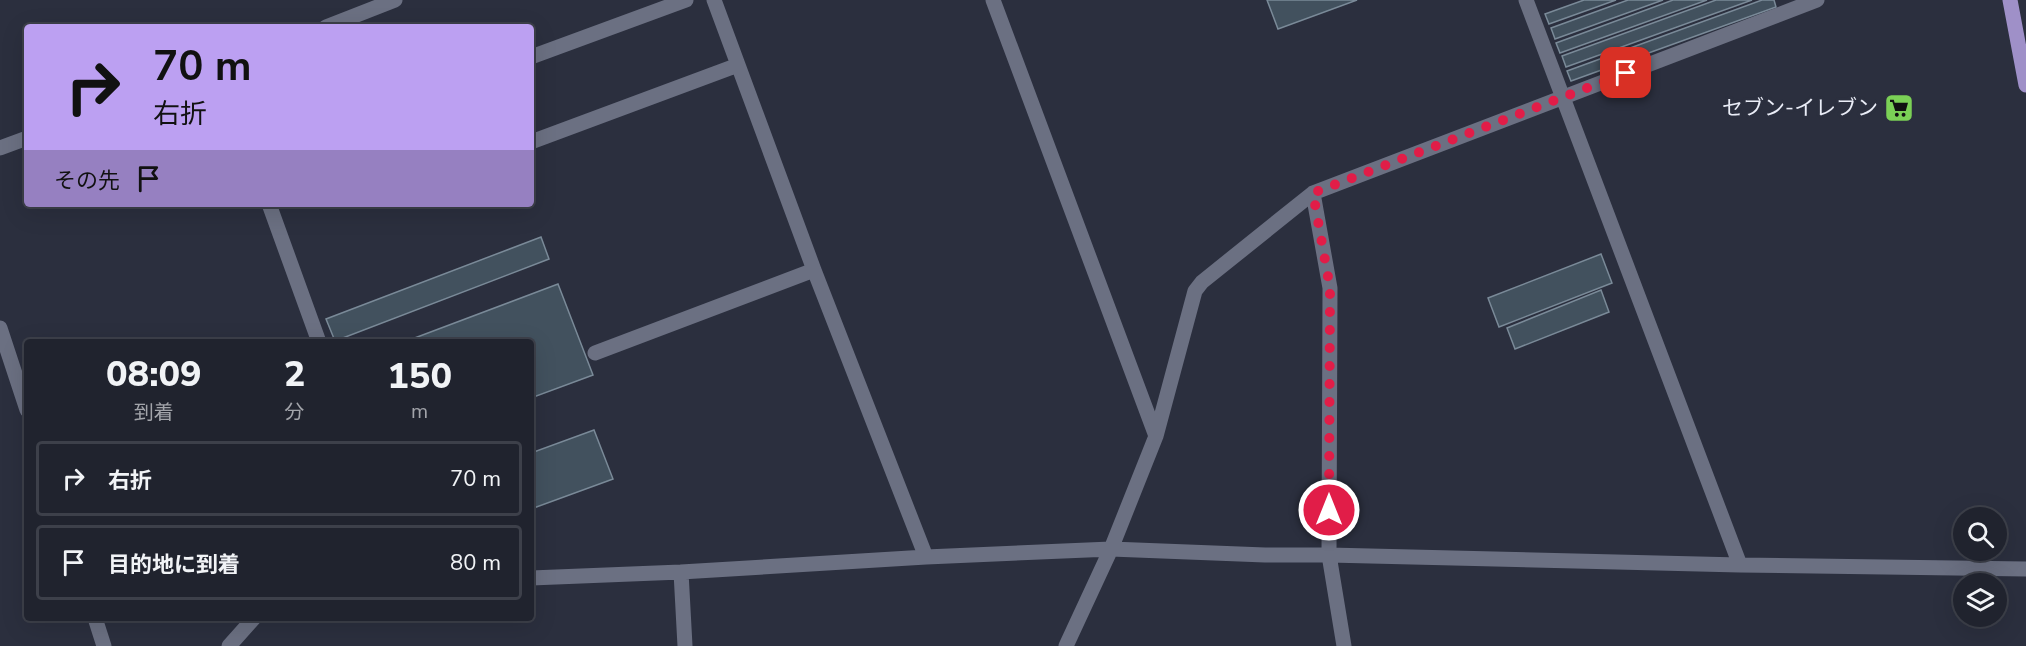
<!DOCTYPE html>
<html lang="ja">
<head>
<meta charset="utf-8">
<style>
	:root { --surface:#20232e; --page:#2d2f3a; --text:#f1f3f6; --muted:#a2a4aa; --line:#3d404a }
	body { margin:0; font-family:"Nunito Sans","Noto Sans JP",sans-serif; background:var(--page); color:var(--text); height:100vh; display:flex; flex-direction:column; font-size:22px; white-space:nowrap }
	* { box-sizing:border-box; margin:0 }
	p { font-size:20px; color:var(--muted) }
	.icon { flex:none; width:33px; height:33px; fill:none; stroke:currentColor; stroke-width:2; stroke-linecap:round; stroke-linejoin:round }
	.map { position:relative; flex:1; overflow:hidden }
	.sheet { position:absolute; left:24px; top:339px; width:510px; height:282px; display:flex; flex-direction:column; background:var(--surface); border-radius:6px; box-shadow:0 6px 24px #0002,0 0 0 2px var(--line) }
	.sheet>* { flex:none }
	.banner { position:absolute; left:24px; top:24px; width:510px; height:183px; border-radius:6px; box-shadow:0 6px 24px #0002,0 0 0 2px var(--line); background:#bca0f2; color:#111; overflow:hidden }
	.buttons { position:absolute; left:1953px; top:507px; display:grid; gap:12px }
	.buttons a { display:grid; place-items:center; width:54px; height:54px; border-radius:50%; background:var(--surface); box-shadow:0 6px 24px #0002,0 0 0 2px var(--line); font-size:30px }
	.pin { position:absolute; display:grid; place-items:center; width:51px; height:51px; color:#fff; margin:-26px; border-radius:12px; box-shadow:0 3px 9px #0006 }
	.me { position:absolute; width:66px; margin:-33px; rotate:0deg; stroke-linejoin:round; filter:drop-shadow(0 0 4px #0008) }
	.turn { display:flex; align-items:center; gap:21px; height:126px; padding:0 30px; font-size:27px }
	.turn .icon { width:78px; height:78px; stroke-width:2.5 }
	.turn b { display:block; font-size:42px; line-height:51px }
	.then { display:flex; align-items:center; height:57px; padding:0 30px; background:#0003; gap:12px; font-size:22px }
	.eta { display:flex; justify-content:space-evenly; align-items:center; height:102px; text-align:center }
	.eta b { font-size:36px; font-weight:800; line-height:42px }
	ul { padding:0; list-style:none }
	li { display:flex; align-items:center; gap:18px; height:75px; margin:0 12px 9px; padding:0 18px; border:3px solid var(--line); border-radius:6px }
	li div { flex:1 }
	li b { display:block; font-size:22px }
	li em { font-style:normal }
	.map>svg:first-child { display:block }
</style>
</head>
<body>
<div class="map">
<svg width="2026" height="646" viewBox="0 0 2026 646">
	<rect width="100%" height="100%" fill="#2b2f3e"/>
	<path fill="#42515e" stroke="#7a8a98" stroke-width="1.5" d="M1267,0H1357L1278,29Z
		M1584,0H1616L1549,24L1545,14Z
		M1628,0H1663L1555,39L1551,28Z
		M1673,0H1707L1560,53L1556,43Z
		M1716,0H1752L1566,67L1562,56Z
		M1762,0H1774L1776,7L1571,81L1567,71Z
		M541,237L549,259L335,341L326,319Z
		M1601,254L1612,283L1499,327L1488,298Z
		M558,284L593,375L531,398V342H404Z
		M1601,290L1609,312L1515,349L1507,328Z
		M594,430L613,479L531,509V453Z"/>
	<g fill="none" stroke-linecap="round" stroke-linejoin="round">
		<path stroke="#6b7082" stroke-width="15" d="M714,0L814,270L926,557
			M993,0L1156,436
			M1526,0L1740,565
			M326,27L395,0
			M531,57L686,0
			M531,142L738,65
			M0,148L27,138
			M1313,193L1330,288L1329,555L1344,646
			M269,204L319,342
			M0,328L27,410
			M595,353L814,270
			M681,572L685,646
			M531,578L681,572L926,557L1111,549L1265,555H1329L1740,565L2026,569
			M95,618L104,646
			M229,646L254,618
			M1066,646L1111,549L1156,436L1195,291L1202,282L1313,193L1817,0"/>
		<path stroke="#9f90c8" stroke-width="15" d="M2010,0L2026,85"/>
	</g>
	<g fill="none" stroke-linecap="round" stroke-linejoin="round">
		<path stroke="#e11d48" stroke-width="10" stroke-dasharray="0 18" d="M1329,510L1330,288L1313,193L1626,73"/>
	</g>
	<defs>
		<g id="supermarket-square" transform="scale(1.5)"><rect x="-9" y="-9" width="18" height="18" rx="4" fill="#7bd156" stroke="#2b2f3e"/><path d="M-6-5.5h2.5l.6 2H6L4.5 2H-2.5L-4.4-4H-6ZM-1.5 3.2a1.3 1.3 0 1 0 .1 0ZM3 3.2a1.3 1.3 0 1 0 .1 0Z" fill="#111"/></g>
	</defs>
	<g fill-rule="evenodd">
		<use href="#supermarket-square" x="1899" y="108"/>
	</g>
	<g text-anchor="middle" dominant-baseline="central" stroke-width="6" stroke-linejoin="round" paint-order="stroke">
		<g font-size="21" fill="#eaedf7" stroke="#2b2f3e" text-anchor="end">
			<text x="1878" y="108">セブン-イレブン</text>
		</g>
	</g>
</svg>
<div class="buttons">
<a><svg class="icon" aria-label="search" viewBox="0 0 24 24"><circle cx="10" cy="10" r="6"/><path d="M15 15l6 6"/></svg></a>
<a><svg class="icon" aria-label="layers" viewBox="0 0 24 24"><path d="M12 4l9 5-9 5-9-5zM3 14l9 5 9-5"/></svg></a>
</div>
<div class="pin" style="left:1626px;top:73px;background:#d93025"><svg class="icon" aria-label="arrive" viewBox="0 0 24 24"><path d="M6 21V4h12l-3 4 3 4H6"/></svg></div>
<svg class="me" style="left:1329px;top:510px" viewBox="-20 -20 40 40"><circle r="17" fill="#e11d48" stroke="#fff" stroke-width="3"/><path d="M0-11L8 9 0 5-8 9z" fill="#fff"/></svg>
<div class="banner">
<div class="turn"><svg class="icon" aria-label="right" viewBox="0 0 24 24"><path d="M7 20v-9h11M14 6l5 5-5 5"/></svg><div><b>70 m</b>右折</div></div>
<div class="then">その先<svg class="icon" aria-label="arrive" viewBox="0 0 24 24"><path d="M6 21V4h12l-3 4 3 4H6"/></svg></div>
</div>
<section class="sheet">
<div class="eta">
<div><b>08:09</b><p>到着</p></div>
<div><b>2</b><p>分</p></div>
<div><b>150</b><p>m</p></div>
</div>
<ul>
<li><svg class="icon" aria-label="right" viewBox="0 0 24 24"><path d="M7 20v-9h11M14 6l5 5-5 5"/></svg><div><b>右折</b></div><em>70 m</em></li>
<li><svg class="icon" aria-label="arrive" viewBox="0 0 24 24"><path d="M6 21V4h12l-3 4 3 4H6"/></svg><div><b>目的地に到着</b></div><em>80 m</em></li>
</ul>
</section>
</div>
</body>
</html>
